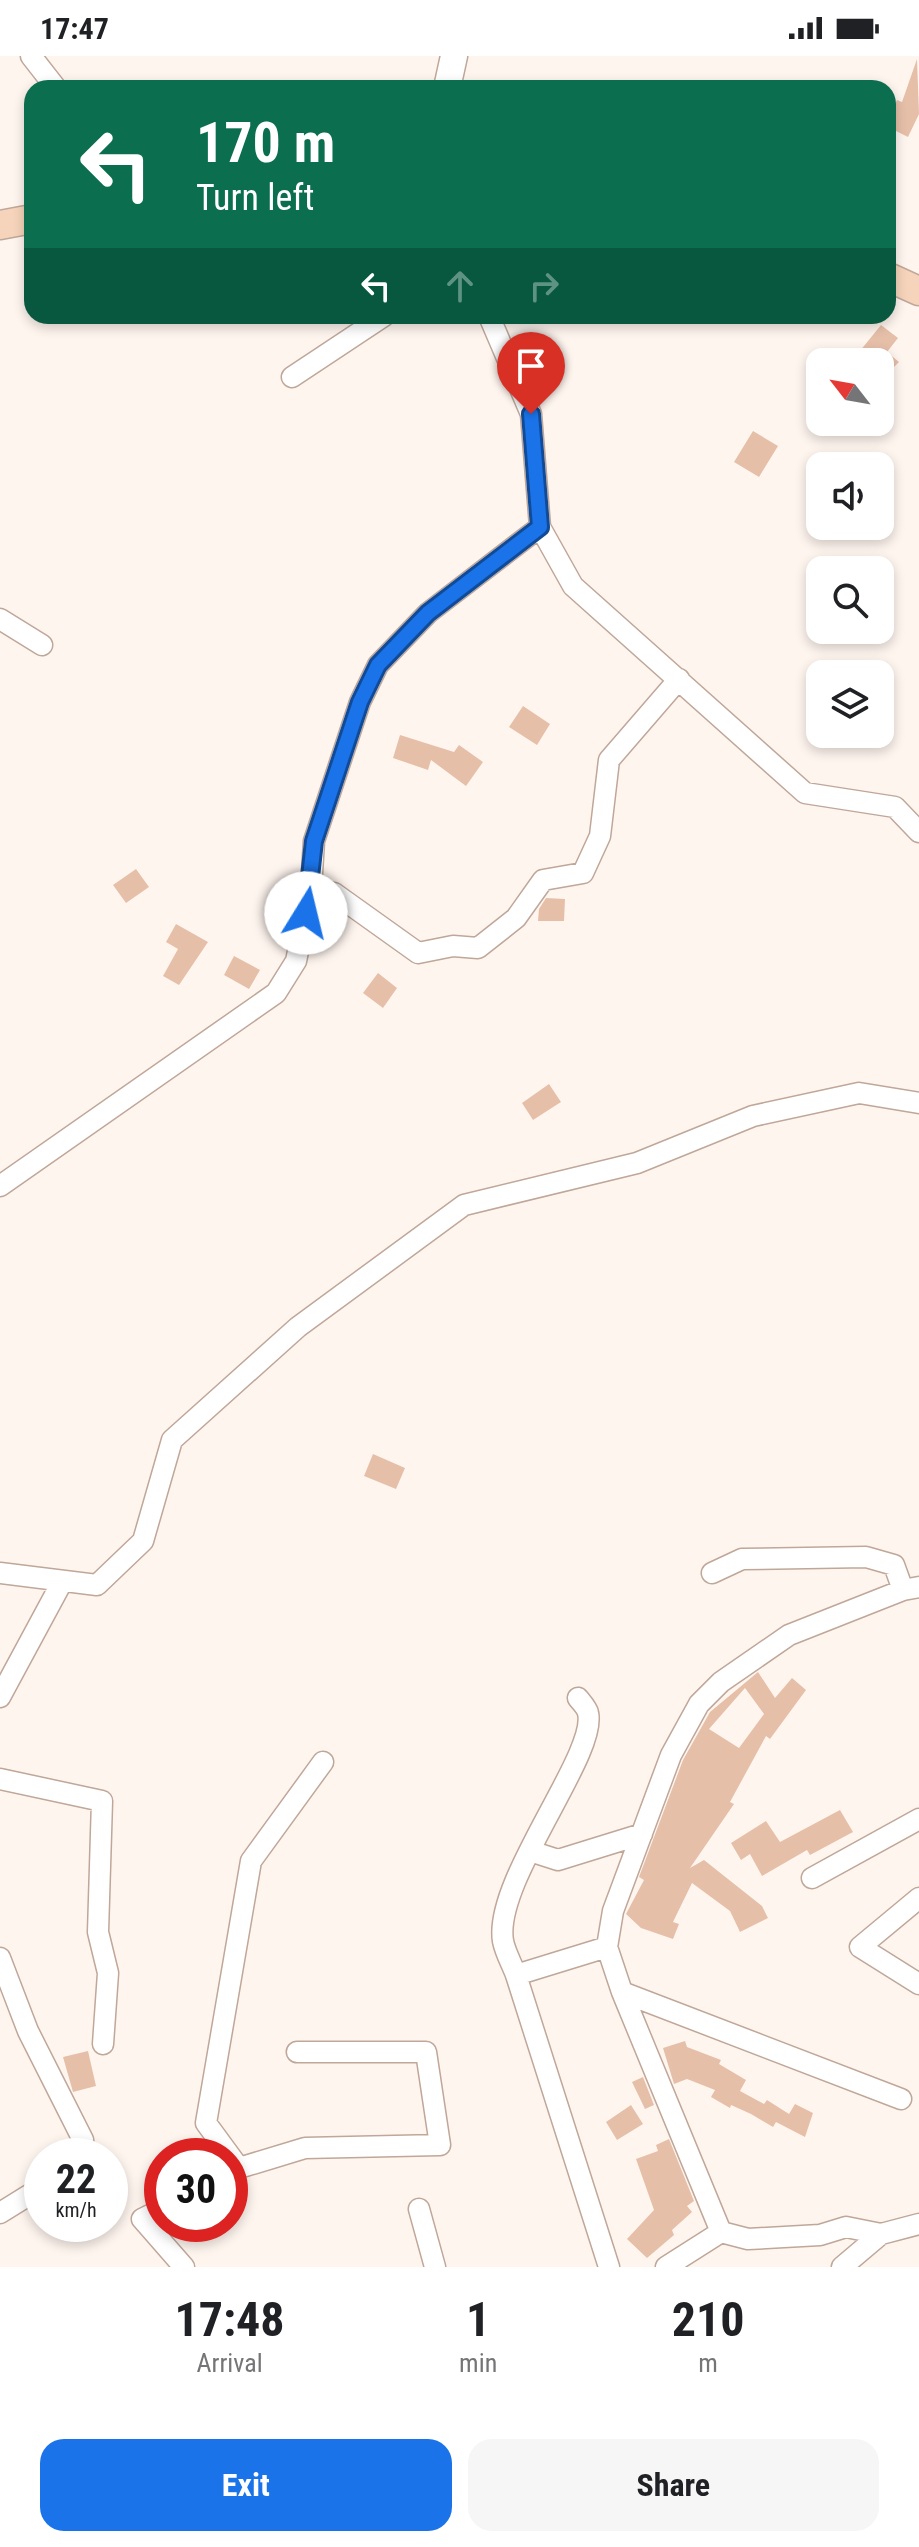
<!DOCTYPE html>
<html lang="en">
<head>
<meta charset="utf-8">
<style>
	:root { --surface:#fff; --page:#f6f6f6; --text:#202124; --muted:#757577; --accent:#1a73e8 }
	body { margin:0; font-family:"Roboto Condensed",sans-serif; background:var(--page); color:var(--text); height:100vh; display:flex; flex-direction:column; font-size:30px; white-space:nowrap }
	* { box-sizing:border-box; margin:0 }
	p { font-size:26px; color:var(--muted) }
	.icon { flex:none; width:44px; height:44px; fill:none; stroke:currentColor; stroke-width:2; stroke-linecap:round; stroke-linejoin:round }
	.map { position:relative; height:2211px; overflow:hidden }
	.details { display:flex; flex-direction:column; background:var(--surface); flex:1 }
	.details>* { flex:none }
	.hud { position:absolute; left:24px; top:24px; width:872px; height:244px; border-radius:24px; box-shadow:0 4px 12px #0003; background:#0b6e4f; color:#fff; overflow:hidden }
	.needle { width:52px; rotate:301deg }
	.controls { position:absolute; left:806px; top:292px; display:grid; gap:16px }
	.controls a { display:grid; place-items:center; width:88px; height:88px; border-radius:16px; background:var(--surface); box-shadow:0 4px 12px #0003; font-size:40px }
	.speed { position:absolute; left:24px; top:2082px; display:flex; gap:16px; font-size:40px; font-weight:700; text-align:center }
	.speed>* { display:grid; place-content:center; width:104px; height:104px; border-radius:50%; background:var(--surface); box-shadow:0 4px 12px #0003; line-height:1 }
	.speed small { font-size:20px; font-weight:400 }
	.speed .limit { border:12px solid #d22; background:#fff; color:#111 }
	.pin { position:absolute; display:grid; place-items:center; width:68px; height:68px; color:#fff; margin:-82px -34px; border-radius:50% 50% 50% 0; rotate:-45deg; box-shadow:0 0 8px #0007 }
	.pin .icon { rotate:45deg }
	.me { position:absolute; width:88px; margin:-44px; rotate:9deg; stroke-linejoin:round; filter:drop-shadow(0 0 6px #0008) }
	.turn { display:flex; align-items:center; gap:28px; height:168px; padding:0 40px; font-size:36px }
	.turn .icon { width:104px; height:104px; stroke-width:2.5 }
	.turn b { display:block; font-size:56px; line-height:68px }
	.lanes { display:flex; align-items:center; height:76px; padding:0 40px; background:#0003; justify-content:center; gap:40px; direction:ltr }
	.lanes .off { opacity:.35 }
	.eta { display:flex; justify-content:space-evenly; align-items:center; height:136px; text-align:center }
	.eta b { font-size:48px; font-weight:700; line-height:56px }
	.cta { display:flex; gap:16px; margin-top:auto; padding:16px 40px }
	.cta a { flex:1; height:92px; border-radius:24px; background:var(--accent); color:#fff; font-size:32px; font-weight:700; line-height:92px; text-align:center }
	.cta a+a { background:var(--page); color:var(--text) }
	.status { display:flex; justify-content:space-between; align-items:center; height:56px; padding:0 40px; background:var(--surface); direction:ltr }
	.status svg { height:22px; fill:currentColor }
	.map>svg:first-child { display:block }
</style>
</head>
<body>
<div class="status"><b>17:47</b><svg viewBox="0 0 49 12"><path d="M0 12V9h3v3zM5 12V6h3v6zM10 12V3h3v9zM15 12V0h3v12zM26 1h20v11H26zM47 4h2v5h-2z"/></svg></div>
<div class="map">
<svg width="919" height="2211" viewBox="0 0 919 2211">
	<rect width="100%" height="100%" fill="#fff5ef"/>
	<path fill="#e6bfa9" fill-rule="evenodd" d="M917,3L919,58L908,81L888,71V63L897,44L902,46Z
		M881,269L898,282L887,296L899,306L880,325V306H851Z
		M753,375L778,390L759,421L734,406Z
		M523,650L550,668L537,689L509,671Z
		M400,679L454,696L459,689L483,706L466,730L431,704L428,714L393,702Z
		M136,813L149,831L126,847L113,829Z
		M546,842L565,843L564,865H538L539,853Z
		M176,868L208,886L179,929L163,920L178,893L166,886Z
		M234,900L260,914L249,933L224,919Z
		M378,917L397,932L383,952L363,937Z
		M549,1028L561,1046L533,1064L522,1047Z
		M373,1398L405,1412L396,1433L364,1420Z
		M758,1616L775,1642L792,1622L806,1634L770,1683L766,1680L730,1746L734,1748L690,1812L704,1804L762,1850L768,1862L740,1876L730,1855L692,1827L673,1866L679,1868L673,1883L641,1872L626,1858L644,1824L639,1821L683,1704L710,1656ZM745,1632L764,1658L739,1692L709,1673Z
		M840,1754L853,1776L810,1799L807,1794L762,1820L750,1798L741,1804L731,1787L766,1765L780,1786Z
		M685,1985L687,1991L721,2004L719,2008L746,2024L740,2035L764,2048L767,2044L789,2058L795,2048L813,2057L805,2081L776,2066L773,2071L751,2058L731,2049L730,2052L711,2041L715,2034L687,2023L674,2028L663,1992Z
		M88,1995L96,2030L73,2036L63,2001Z
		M643,2021L654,2049L645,2053L632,2026Z
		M631,2049L643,2068L617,2084L606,2066Z
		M669,2083L694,2145L687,2150L692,2156L672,2174L674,2179L647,2202L627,2183L654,2154L636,2103L658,2095L656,2089Z"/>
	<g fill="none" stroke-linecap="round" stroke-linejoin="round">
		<g stroke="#bfa799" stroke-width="23">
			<path id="minor" d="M31,0L56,32
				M489,260L531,358L540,471L573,530L805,737L895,751L919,776
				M292,321L384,260
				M0,563L42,589
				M311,833L334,837L418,897L453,890L478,892L516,862L543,824L583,817L600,780L609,704L679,623
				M0,1130L276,937L296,905L311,833L314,785L360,646L378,609L428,557L540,471
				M0,1517L97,1529L143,1485L172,1384L298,1271L464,1149L637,1107L753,1060L859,1037L919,1047
				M712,1517L742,1503L866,1501L894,1509L903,1534
				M0,1641L62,1526
				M578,1642C581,1646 587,1652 588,1657C598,1698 493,1825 503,1885C505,1896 512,1908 516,1919L607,1891
				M0,1723L102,1745L98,1876L108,1917L103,1988
				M530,1795L558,1804L642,1778
				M812,1822L919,1763
				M919,1842L860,1891L919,1928
				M0,1902L28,1975L83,2084L71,2100
				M516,1919L609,2211
				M622,1936L901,2043
				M239,2112L305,2092L440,2089L426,1996H297
				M230,2117L239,2112L206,2067L251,1805L323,1706
				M162,2153L142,2163L184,2211
				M419,2153L435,2211
				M0,2157L42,2131
				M881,2178L846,2171L820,2179L748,2183L721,2176L622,1936L607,1891L613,1855L671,1699L699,1648L721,1626L789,1579L903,1534L919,1531
				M666,2211L721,2176
				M842,2211L881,2178L919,2168"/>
		</g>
		<g stroke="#bfa799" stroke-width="29">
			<path id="tertiary" d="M447,32L454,0"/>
		</g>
		<g stroke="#bfa799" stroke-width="31">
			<path id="secondary" d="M0,169L32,163
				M888,221L919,235"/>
		</g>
		<use href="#minor" stroke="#fff" stroke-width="20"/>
		<use href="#tertiary" stroke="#fff" stroke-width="26"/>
		<use href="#secondary" stroke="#f6d4bb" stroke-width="28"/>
	</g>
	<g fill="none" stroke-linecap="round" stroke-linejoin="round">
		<g stroke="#114b97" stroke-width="20">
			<path id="route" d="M306,857L314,785L360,646L378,609L428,557L540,471L531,358"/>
		</g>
		<use href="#route" stroke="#1a73e8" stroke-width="14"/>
	</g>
</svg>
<div class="controls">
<a><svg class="needle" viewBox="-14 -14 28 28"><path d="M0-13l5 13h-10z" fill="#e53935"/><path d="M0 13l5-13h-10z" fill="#757577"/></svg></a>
<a><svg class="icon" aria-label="sound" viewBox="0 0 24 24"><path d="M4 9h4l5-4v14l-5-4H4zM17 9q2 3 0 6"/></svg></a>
<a><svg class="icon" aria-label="search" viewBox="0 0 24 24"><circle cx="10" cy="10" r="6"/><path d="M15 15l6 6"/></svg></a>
<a><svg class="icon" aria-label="layers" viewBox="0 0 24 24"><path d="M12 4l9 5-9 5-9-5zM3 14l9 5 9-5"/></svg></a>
</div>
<div class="speed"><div>22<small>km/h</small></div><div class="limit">30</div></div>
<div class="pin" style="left:531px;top:358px;background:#d93025"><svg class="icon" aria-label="arrive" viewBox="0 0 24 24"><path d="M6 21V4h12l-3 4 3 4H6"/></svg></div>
<svg class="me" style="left:306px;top:857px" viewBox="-20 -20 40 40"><circle r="19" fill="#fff"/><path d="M0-13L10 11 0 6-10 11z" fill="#1a73e8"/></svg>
<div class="hud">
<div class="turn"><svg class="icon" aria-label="left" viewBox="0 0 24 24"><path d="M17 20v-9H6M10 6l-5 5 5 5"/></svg><div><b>170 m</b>Turn left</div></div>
<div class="lanes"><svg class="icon" aria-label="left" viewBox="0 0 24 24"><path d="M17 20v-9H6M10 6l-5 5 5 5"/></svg><svg class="icon off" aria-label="ahead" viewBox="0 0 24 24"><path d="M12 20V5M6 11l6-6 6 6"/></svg><svg class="icon off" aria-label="right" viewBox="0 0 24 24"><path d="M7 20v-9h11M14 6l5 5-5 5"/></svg></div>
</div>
</div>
<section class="details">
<div class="eta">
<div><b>17:48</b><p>Arrival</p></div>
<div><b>1</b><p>min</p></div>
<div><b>210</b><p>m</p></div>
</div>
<div class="cta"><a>Exit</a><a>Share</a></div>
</section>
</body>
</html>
